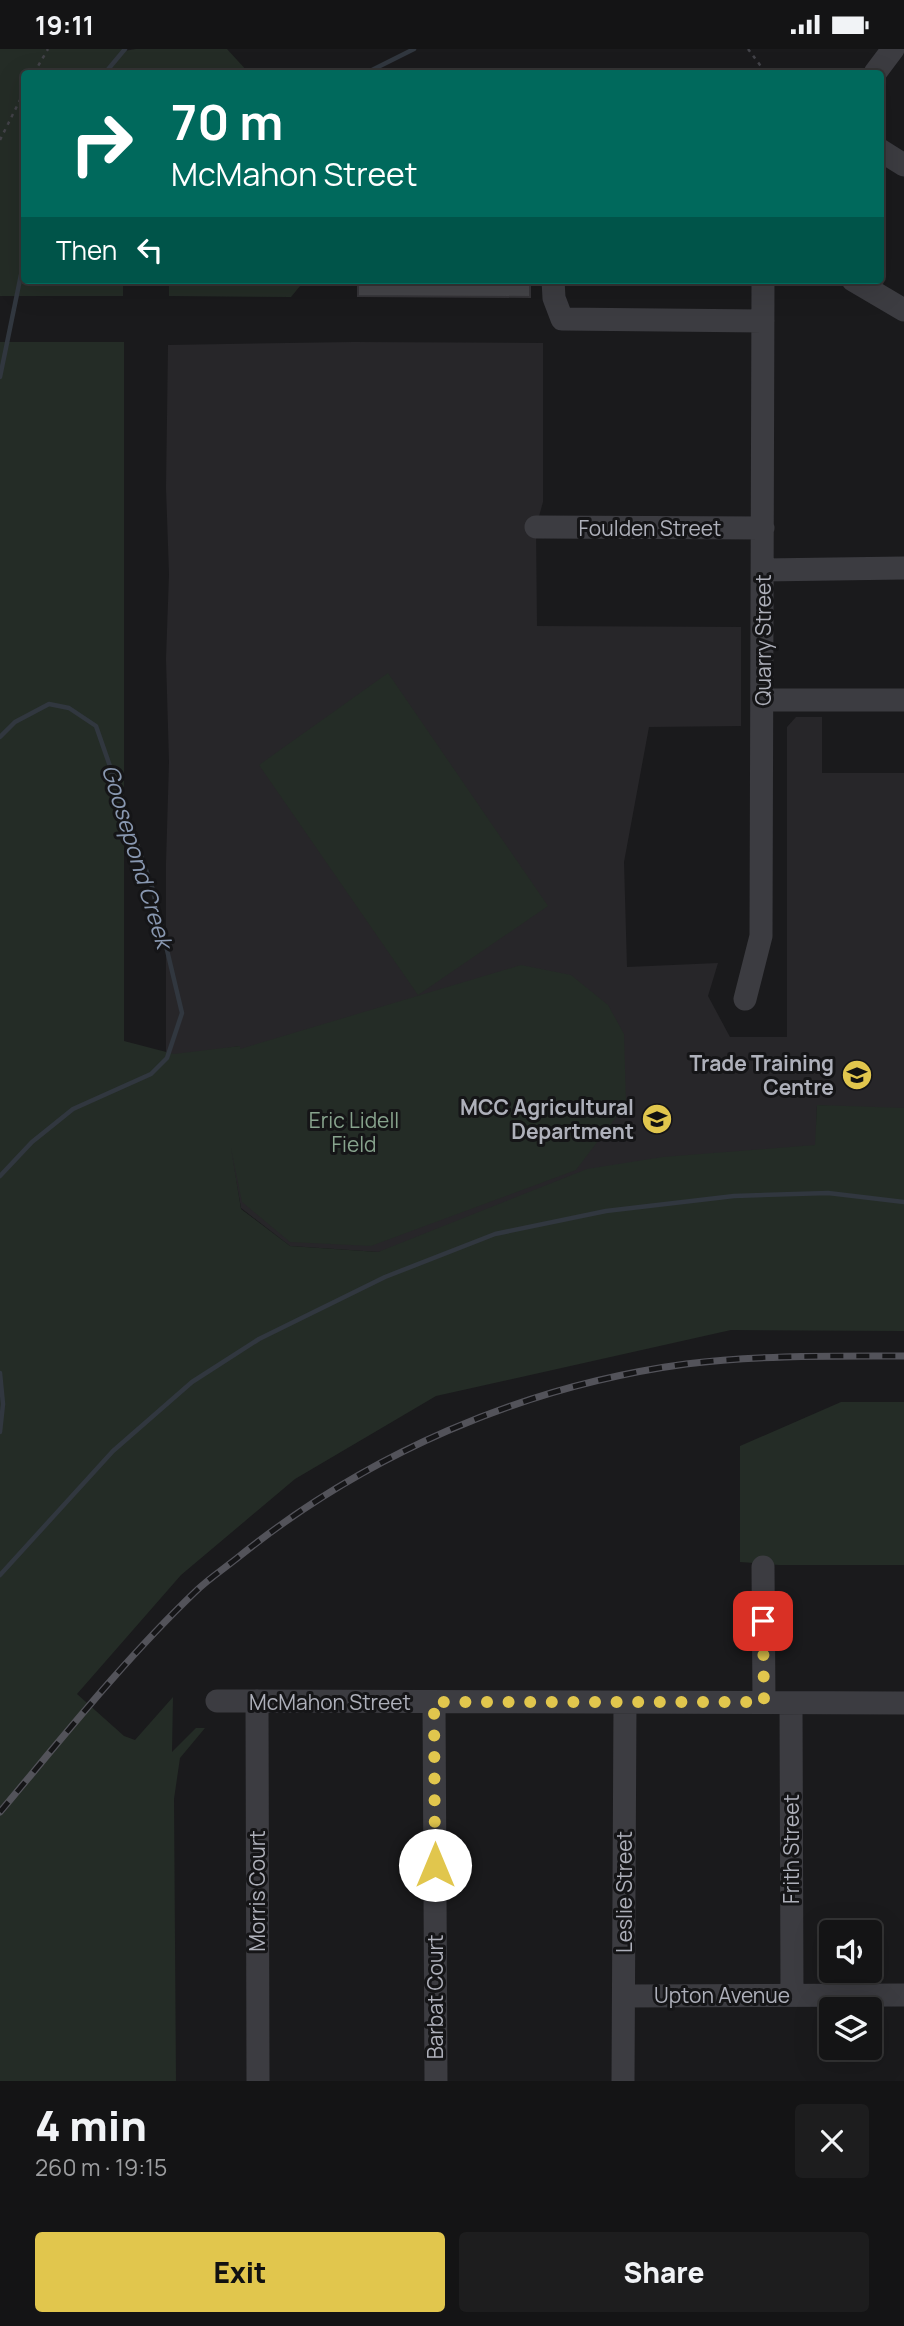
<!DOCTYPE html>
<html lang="en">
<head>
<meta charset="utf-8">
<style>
	:root { --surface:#141415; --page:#1d1d1e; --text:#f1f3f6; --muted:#9d9ea0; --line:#333334; --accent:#e1c64d }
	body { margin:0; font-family:Manrope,sans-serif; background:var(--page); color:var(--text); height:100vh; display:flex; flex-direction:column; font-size:26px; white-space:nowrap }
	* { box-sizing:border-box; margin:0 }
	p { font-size:23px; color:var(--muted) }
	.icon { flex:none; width:38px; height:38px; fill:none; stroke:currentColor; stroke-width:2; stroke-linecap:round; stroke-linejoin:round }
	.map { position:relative; height:2032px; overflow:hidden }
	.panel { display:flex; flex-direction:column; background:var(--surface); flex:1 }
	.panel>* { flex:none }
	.guide { position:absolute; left:21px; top:21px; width:863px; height:214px; border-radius:7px; box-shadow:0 7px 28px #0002,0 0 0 2px var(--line); background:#00695c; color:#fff; overflow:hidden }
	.controls { position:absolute; left:819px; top:1871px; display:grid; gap:14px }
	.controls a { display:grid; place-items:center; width:63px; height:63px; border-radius:7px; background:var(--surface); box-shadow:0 7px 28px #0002,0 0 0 2px var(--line); font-size:35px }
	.pin { position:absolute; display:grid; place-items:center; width:60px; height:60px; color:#fff; margin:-30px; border-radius:14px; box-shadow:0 4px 10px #0006 }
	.me { position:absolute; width:77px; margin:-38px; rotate:0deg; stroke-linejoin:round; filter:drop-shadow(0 0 5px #0008) }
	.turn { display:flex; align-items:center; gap:24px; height:147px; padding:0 35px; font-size:32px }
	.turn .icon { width:91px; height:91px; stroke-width:2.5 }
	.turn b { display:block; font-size:49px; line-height:60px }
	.then { display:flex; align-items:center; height:66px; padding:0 35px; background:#0003; gap:14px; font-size:26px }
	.round { display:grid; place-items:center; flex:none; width:74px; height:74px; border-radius:7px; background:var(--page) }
	.head { display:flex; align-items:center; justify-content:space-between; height:119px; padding:0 35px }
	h1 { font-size:42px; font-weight:800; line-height:52px }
	.primary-button { display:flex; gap:14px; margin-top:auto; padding:14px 35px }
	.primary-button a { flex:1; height:80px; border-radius:7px; background:var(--accent); color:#111; font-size:28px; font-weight:800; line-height:80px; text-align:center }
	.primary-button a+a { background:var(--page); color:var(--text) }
	.status { display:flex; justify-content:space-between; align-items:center; height:49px; padding:0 35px; background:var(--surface); direction:ltr }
	.status svg { height:19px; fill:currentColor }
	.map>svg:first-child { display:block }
</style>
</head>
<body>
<div class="status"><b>19:11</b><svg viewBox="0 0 49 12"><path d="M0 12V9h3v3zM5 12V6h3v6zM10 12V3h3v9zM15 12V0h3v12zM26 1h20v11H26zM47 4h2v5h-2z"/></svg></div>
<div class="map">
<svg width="904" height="2032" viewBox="0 0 904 2032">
	<rect width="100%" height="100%" fill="#1a1a1c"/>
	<path fill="#272629" d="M353,293L543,294V453L536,478L537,577L741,578V677L649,678L624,813L627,918L718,914L708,947L730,988H787V678L796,668H822V724H904V1063L817,1056L816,1096L378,1203L290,1197L241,1159L227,1081L240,997L166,1009V814L169,713L166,610L169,525L166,439L168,296Z"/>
	<path fill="#242c26" d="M0,0H124V2L136,0H227L249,24H24V231H123V247H0Z
		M169,231H305L291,248L169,247Z
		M0,293H124V992L174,1005L240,997V1000L521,916L571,926L608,956L624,985L626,1055L576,1121L371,1197L290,1193L242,1153L231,1099L241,1160L290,1197L378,1203L587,1120L663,1108L815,1096L817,1056L904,1059V1282L731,1281L436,1347L295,1430L181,1526L77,1645L124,1687L135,1691L173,1648L172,1703L196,1679H205L180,1709L174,1750L176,2032H0Z
		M388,624L548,857L418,946L259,716Z
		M841,1353H904V1516H779L740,1513V1397Z"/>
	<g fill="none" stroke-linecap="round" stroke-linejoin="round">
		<path stroke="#31373f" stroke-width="4.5" d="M105,24L125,0
			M366,24L414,0
			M0,328L24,211
			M0,688L15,673L49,655L69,659L96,677L152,838L182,964L167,1009L151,1025L73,1060L32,1093L0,1127
			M0,1324L3,1355L0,1383
			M0,1526L113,1402L192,1333L259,1290L385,1228L495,1185L606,1162L734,1147L828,1144L904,1153"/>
	</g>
	<path fill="#454549" stroke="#353438" stroke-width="2" d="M358,231H530V248L358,247Z"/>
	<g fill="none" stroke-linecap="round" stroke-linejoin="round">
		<path stroke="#424248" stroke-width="2.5" stroke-dasharray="3.5 5" stroke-linecap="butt" d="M748,0L766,24
			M34,24L48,0
			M0,91L24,43"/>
		<path stroke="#3c3c41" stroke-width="23" d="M875,24L893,0
			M880,101L904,116
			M553,231L554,249L562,270L763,272
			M853,231L904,261
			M536,478L763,479
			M763,521L904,519
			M763,651H904
			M745,950L761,887L763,231
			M763,1518L764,1653
			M217,1652L904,1654
			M257,1652L258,2032
			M434,1653L436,2032
			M791,1654L792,1945
			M624,1947L904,1946
			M623,2032L625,1654"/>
		<g stroke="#53535a" stroke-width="7">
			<path id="rail" d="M0,1763C63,1688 124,1611 195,1543C207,1531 222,1521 236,1510C364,1406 522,1337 686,1315C758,1306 831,1307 904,1307"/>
		</g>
		<use href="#rail" stroke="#151517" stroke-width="4.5" stroke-dasharray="13" stroke-linecap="butt"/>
	</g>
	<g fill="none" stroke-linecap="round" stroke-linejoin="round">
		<path stroke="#e1c64d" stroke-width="12" stroke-dasharray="0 21.6" d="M435,1816L434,1653H764L763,1572"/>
	</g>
	<defs>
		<g id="university-disc" transform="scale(1.575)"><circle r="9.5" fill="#e1c64d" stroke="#151517"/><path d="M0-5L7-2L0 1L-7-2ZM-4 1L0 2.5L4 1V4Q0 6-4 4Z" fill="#111"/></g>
	</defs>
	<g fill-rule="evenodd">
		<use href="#university-disc" x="857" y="1026"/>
		<use href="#university-disc" x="657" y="1070"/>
	</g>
	<g text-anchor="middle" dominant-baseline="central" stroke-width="6" stroke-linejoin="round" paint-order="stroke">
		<g font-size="21" fill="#aeb0ba" stroke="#151517">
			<text x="650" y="479">Foulden Street</text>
			<text transform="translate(763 591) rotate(-90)">Quarry Street</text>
			<text x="330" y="1653">McMahon Street</text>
			<text transform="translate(791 1800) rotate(-90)">Frith Street</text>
			<text transform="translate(257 1842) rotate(-90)">Morris Court</text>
			<text transform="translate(624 1843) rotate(-90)">Leslie Street</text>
			<text x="722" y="1946">Upton Avenue</text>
			<text transform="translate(435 1948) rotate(-90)">Barbat Court</text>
		</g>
		<g font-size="21" font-weight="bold" fill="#aeb0ba" stroke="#151517" text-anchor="end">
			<text x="834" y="1014">Trade Training<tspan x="834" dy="24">Centre</tspan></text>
			<text x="634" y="1058">MCC Agricultural<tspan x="634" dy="24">Department</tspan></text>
		</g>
		<g font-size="21" fill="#87a38d" stroke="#151517">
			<text x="354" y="1071">Eric Lidell<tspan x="354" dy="24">Field</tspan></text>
		</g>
		<g font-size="23" font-style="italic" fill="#8998b1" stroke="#151517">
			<text transform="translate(138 807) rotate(73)">Goosepond Creek</text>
		</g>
	</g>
</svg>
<div class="controls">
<a><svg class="icon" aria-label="sound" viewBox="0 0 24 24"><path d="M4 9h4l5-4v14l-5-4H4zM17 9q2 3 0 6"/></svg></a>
<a><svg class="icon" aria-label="layers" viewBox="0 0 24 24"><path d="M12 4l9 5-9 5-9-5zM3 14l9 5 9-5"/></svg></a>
</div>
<div class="pin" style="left:763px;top:1572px;background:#d93025"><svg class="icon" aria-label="arrive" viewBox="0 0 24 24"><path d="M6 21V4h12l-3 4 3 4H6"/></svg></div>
<svg class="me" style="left:435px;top:1816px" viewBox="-20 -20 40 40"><circle r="19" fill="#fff"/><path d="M0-13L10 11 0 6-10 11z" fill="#e1c64d"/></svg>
<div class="guide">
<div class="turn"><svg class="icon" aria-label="right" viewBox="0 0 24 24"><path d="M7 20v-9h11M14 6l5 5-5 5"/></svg><div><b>70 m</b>McMahon Street</div></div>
<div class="then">Then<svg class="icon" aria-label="left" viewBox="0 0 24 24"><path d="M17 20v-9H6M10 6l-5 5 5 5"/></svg></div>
</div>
</div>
<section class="panel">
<div class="head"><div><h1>4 min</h1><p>260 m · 19:15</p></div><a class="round"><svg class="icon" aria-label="close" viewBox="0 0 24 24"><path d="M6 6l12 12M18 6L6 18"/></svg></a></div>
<div class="primary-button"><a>Exit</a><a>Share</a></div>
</section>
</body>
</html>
